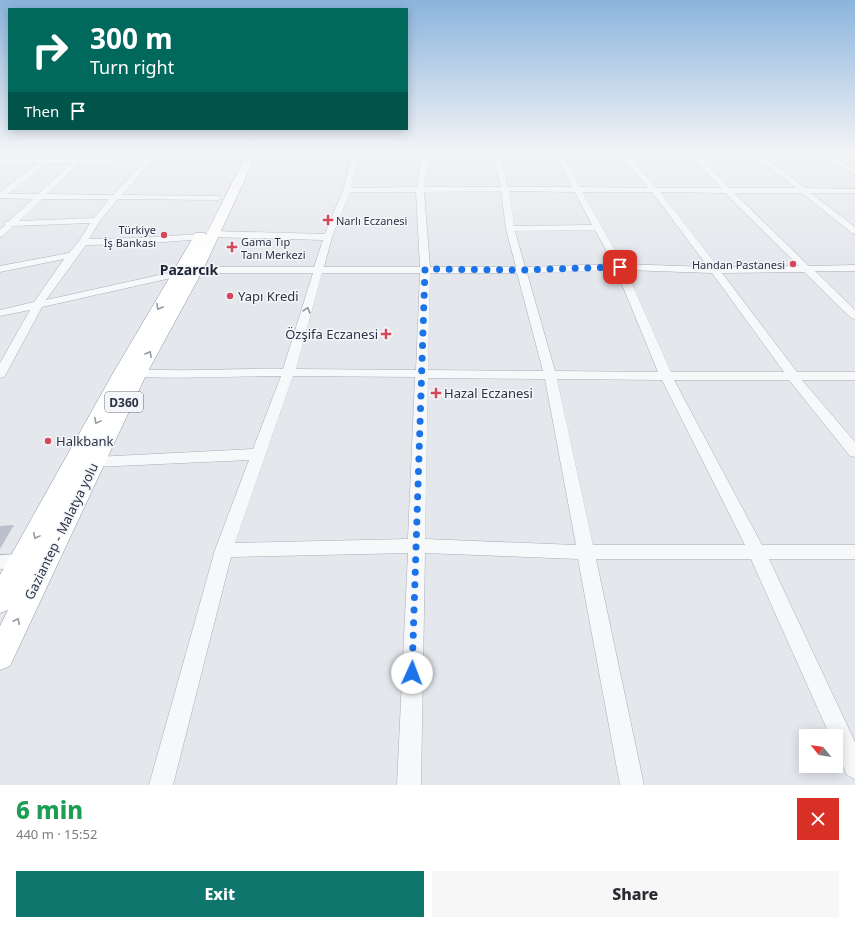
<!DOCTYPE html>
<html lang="en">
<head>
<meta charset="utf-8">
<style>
	:root { --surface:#fff; --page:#f7f7f7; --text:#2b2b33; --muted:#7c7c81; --accent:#0f766e }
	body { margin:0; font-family:"Noto Sans",sans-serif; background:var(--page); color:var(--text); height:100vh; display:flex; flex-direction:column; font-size:15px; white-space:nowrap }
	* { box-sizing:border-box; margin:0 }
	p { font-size:13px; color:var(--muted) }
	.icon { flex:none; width:22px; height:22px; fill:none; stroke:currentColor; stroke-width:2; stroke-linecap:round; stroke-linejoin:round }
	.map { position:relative; height:785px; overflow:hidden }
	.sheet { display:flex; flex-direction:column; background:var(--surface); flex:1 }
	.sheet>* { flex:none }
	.guide { position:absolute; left:8px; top:8px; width:400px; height:122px; border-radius:0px; box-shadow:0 2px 10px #0003; background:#00695c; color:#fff; overflow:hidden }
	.needle { width:26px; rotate:300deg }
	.controls { position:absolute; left:799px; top:729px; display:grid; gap:8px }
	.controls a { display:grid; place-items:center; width:44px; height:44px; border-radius:0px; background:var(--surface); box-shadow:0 2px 10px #0003; font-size:20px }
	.pin { position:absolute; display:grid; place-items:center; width:34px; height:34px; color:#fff; margin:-17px; border-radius:8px; box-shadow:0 2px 6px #0006 }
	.me { position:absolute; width:44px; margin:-22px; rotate:2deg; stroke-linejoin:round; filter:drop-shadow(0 0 3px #0008) }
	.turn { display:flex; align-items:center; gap:14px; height:84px; padding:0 16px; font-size:18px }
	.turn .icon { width:52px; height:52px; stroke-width:2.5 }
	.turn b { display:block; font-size:28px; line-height:34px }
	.then { display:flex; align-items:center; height:38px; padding:0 16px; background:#0003; gap:8px; font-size:15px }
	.round { display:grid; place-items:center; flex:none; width:42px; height:42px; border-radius:0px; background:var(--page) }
	.head { display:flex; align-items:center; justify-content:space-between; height:68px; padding:0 16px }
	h1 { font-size:24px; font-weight:800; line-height:30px; color:#1e9e55 }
	.button { display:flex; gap:8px; margin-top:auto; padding:8px 16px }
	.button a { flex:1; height:46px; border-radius:0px; background:var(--accent); color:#fff; font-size:16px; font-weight:800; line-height:46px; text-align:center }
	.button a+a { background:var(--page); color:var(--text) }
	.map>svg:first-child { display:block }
</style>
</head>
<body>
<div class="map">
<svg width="855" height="785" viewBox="0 0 855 785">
	<rect width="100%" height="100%" fill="#e4e7ec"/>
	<path fill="#bbc0ca" d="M14,525L0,549V526Z"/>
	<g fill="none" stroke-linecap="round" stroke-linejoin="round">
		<g stroke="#a9aeb7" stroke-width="1">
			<path id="minor" d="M85,151H92L85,159L147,158L153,151H159L154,157L242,156L245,158L242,160L151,162L122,195L218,196L222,198L218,200L118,199L100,221L89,239L138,238L200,234L203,235L204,237L203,239L138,244L86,245L46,300L177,271L180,272L182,274L180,276L42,307L6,374L4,377L0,378V363L30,310L0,316V310L34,302L64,259L0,272V266L69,253L79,241L90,223L13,226L3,236L0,237V229L5,225V222L9,221L33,199L0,198V192L38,163L0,164V160L77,159ZM144,162L113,195L47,194L80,163ZM47,163H72L38,194H8ZM42,199H109L94,218L19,221Z
				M353,151H359V153H422V151H428V152H492V151L499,152L756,151L855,152V156H834L855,170V175L825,156H763L805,188L855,189V193H811L855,227V234L852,233L802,193H734L809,266L855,265V271H815L855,310V319L851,318L804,272L722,273L797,372H855V380H802L855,442V457L850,456L789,380H674L762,545H855V559H769L855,742V779L847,775L836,751V736H830L751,559H596L644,785H620L578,559L425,553L421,785H397L408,553L231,557L173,785H149L215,550L249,460L95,467L90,466L88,462L90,458L95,457L253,449L281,376C233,376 186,379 138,377L134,376L132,373L134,370L138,369C186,372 235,368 283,369L313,273H196L191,270L196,267H314L323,240L213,237L209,234L213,231L325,234L343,190ZM555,155L572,187H508L500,156ZM562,155H621L648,188L580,187ZM628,155H690L721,188H656ZM698,155L754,156L796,188H729ZM428,156H493L501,187H424ZM358,157H421L417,187L351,188ZM501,191L506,229L516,267H430L424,192ZM509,191L575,192L592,225L514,226ZM350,192H416L420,267H324L332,237ZM582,192H652L708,267L623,264ZM660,192L725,193L799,266L718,267ZM595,230L614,264L525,267L515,231ZM616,270L658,372L555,371L527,273ZM626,270L712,273L784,372H671ZM322,273H420L416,370L296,369ZM430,273H517L543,371L428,370ZM293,376L415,377L408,539L235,543ZM428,378L545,379L576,545L425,539ZM557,379L662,380L745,545H593Z
				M22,554L28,556L31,561L28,566L22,568L0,569V555Z"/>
		</g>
		<g stroke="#8b94a3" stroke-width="1">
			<path id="highway" d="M248,151H258L203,270L147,373L10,666L0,670V626L8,610L0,613V575L112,375L194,236L195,233H205L206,235Z"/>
		</g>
		<use href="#minor" fill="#f7f8fa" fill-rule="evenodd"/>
		<use href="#highway" fill="#fff" fill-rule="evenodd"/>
	</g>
	<defs><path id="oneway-chevron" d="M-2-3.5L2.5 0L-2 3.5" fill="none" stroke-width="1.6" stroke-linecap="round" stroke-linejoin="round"/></defs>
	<g stroke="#959aa2">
		<use href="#oneway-chevron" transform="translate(159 307) rotate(119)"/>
		<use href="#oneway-chevron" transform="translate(149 354) rotate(-61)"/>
		<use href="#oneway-chevron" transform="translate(97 421) rotate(118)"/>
		<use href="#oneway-chevron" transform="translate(36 536) rotate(118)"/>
		<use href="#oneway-chevron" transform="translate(17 621) rotate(-64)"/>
	</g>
	<use stroke="#9196a0" href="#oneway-chevron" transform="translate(307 310) rotate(-74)"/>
	<linearGradient id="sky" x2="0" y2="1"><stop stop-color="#8bb4dd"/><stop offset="0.58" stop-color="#f3f4f6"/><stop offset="1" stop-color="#f3f4f6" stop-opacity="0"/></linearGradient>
	<rect width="855" height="261" fill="url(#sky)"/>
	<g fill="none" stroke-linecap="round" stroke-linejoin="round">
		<path stroke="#1a73e8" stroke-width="7" stroke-dasharray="0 12.6" d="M412,673L425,269L521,270L620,267"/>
	</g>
	<g fill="#d1495b" stroke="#f4f6f9" stroke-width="1.5">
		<path d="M326 214h4v4h4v4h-4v4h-4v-4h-4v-4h4z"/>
		<circle cx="164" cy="235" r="4"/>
		<path d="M230 241h4v4h4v4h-4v4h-4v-4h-4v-4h4z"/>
		<circle cx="793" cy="264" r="4"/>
		<circle cx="230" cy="296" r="4"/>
		<path d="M384 328h4v4h4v4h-4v4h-4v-4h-4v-4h4z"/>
		<path d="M434 387h4v4h4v4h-4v4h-4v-4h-4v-4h4z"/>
		<circle cx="48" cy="441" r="4"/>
	</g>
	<g text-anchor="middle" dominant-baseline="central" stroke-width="3" stroke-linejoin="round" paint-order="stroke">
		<g font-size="11" fill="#2b3445" stroke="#f4f6f9" text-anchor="start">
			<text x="336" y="220">Narlı Eczanesi</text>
			<text x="156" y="229" text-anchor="end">Türkiye<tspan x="156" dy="13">İş Bankası</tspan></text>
			<text x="241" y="241">Gama Tıp<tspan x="241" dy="13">Tanı Merkezi</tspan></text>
			<text x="785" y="264" text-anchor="end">Handan Pastanesi</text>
		</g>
		<rect fill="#f4f6f9" stroke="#676e7b" stroke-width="1" x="105" y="392" width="38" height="20" rx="3"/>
		<g font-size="12" font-weight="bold" fill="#2b3445">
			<text x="124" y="402">D360</text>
		</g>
		<g font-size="13" fill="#2b3445" stroke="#f4f6f9" text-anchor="start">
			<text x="238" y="296">Yapı Kredi</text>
			<text x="378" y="334" text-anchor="end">Özşifa Eczanesi</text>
			<text x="444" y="393">Hazal Eczanesi</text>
			<text x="56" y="441">Halkbank</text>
		</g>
		<g font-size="13" fill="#2b3445" stroke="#f4f6f9">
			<text transform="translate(61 531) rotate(-64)">Gaziantep - Malatya yolu</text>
		</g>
		<g font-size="14" font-weight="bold" fill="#1d2536" stroke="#f4f6f9">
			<text x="189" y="269">Pazarcık</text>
		</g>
	</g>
</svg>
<div class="controls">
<a><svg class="needle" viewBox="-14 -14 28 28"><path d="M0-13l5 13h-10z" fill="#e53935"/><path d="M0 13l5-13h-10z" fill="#7c7c81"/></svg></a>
</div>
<div class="pin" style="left:620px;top:267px;background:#d93025"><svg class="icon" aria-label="arrive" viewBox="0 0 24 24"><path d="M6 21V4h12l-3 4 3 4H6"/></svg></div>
<svg class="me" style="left:412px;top:673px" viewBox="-20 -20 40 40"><circle r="19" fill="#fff"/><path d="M0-13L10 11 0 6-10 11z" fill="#1a73e8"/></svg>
<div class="guide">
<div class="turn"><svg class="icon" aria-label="right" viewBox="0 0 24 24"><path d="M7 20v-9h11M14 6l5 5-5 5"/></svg><div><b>300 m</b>Turn right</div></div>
<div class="then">Then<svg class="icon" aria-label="arrive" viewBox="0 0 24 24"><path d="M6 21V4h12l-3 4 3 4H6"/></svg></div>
</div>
</div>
<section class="sheet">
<div class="head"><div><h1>6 min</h1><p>440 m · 15:52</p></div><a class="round" style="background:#d93025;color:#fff"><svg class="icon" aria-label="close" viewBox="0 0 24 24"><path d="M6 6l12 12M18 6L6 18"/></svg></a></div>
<div class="button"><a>Exit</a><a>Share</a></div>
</section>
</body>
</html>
